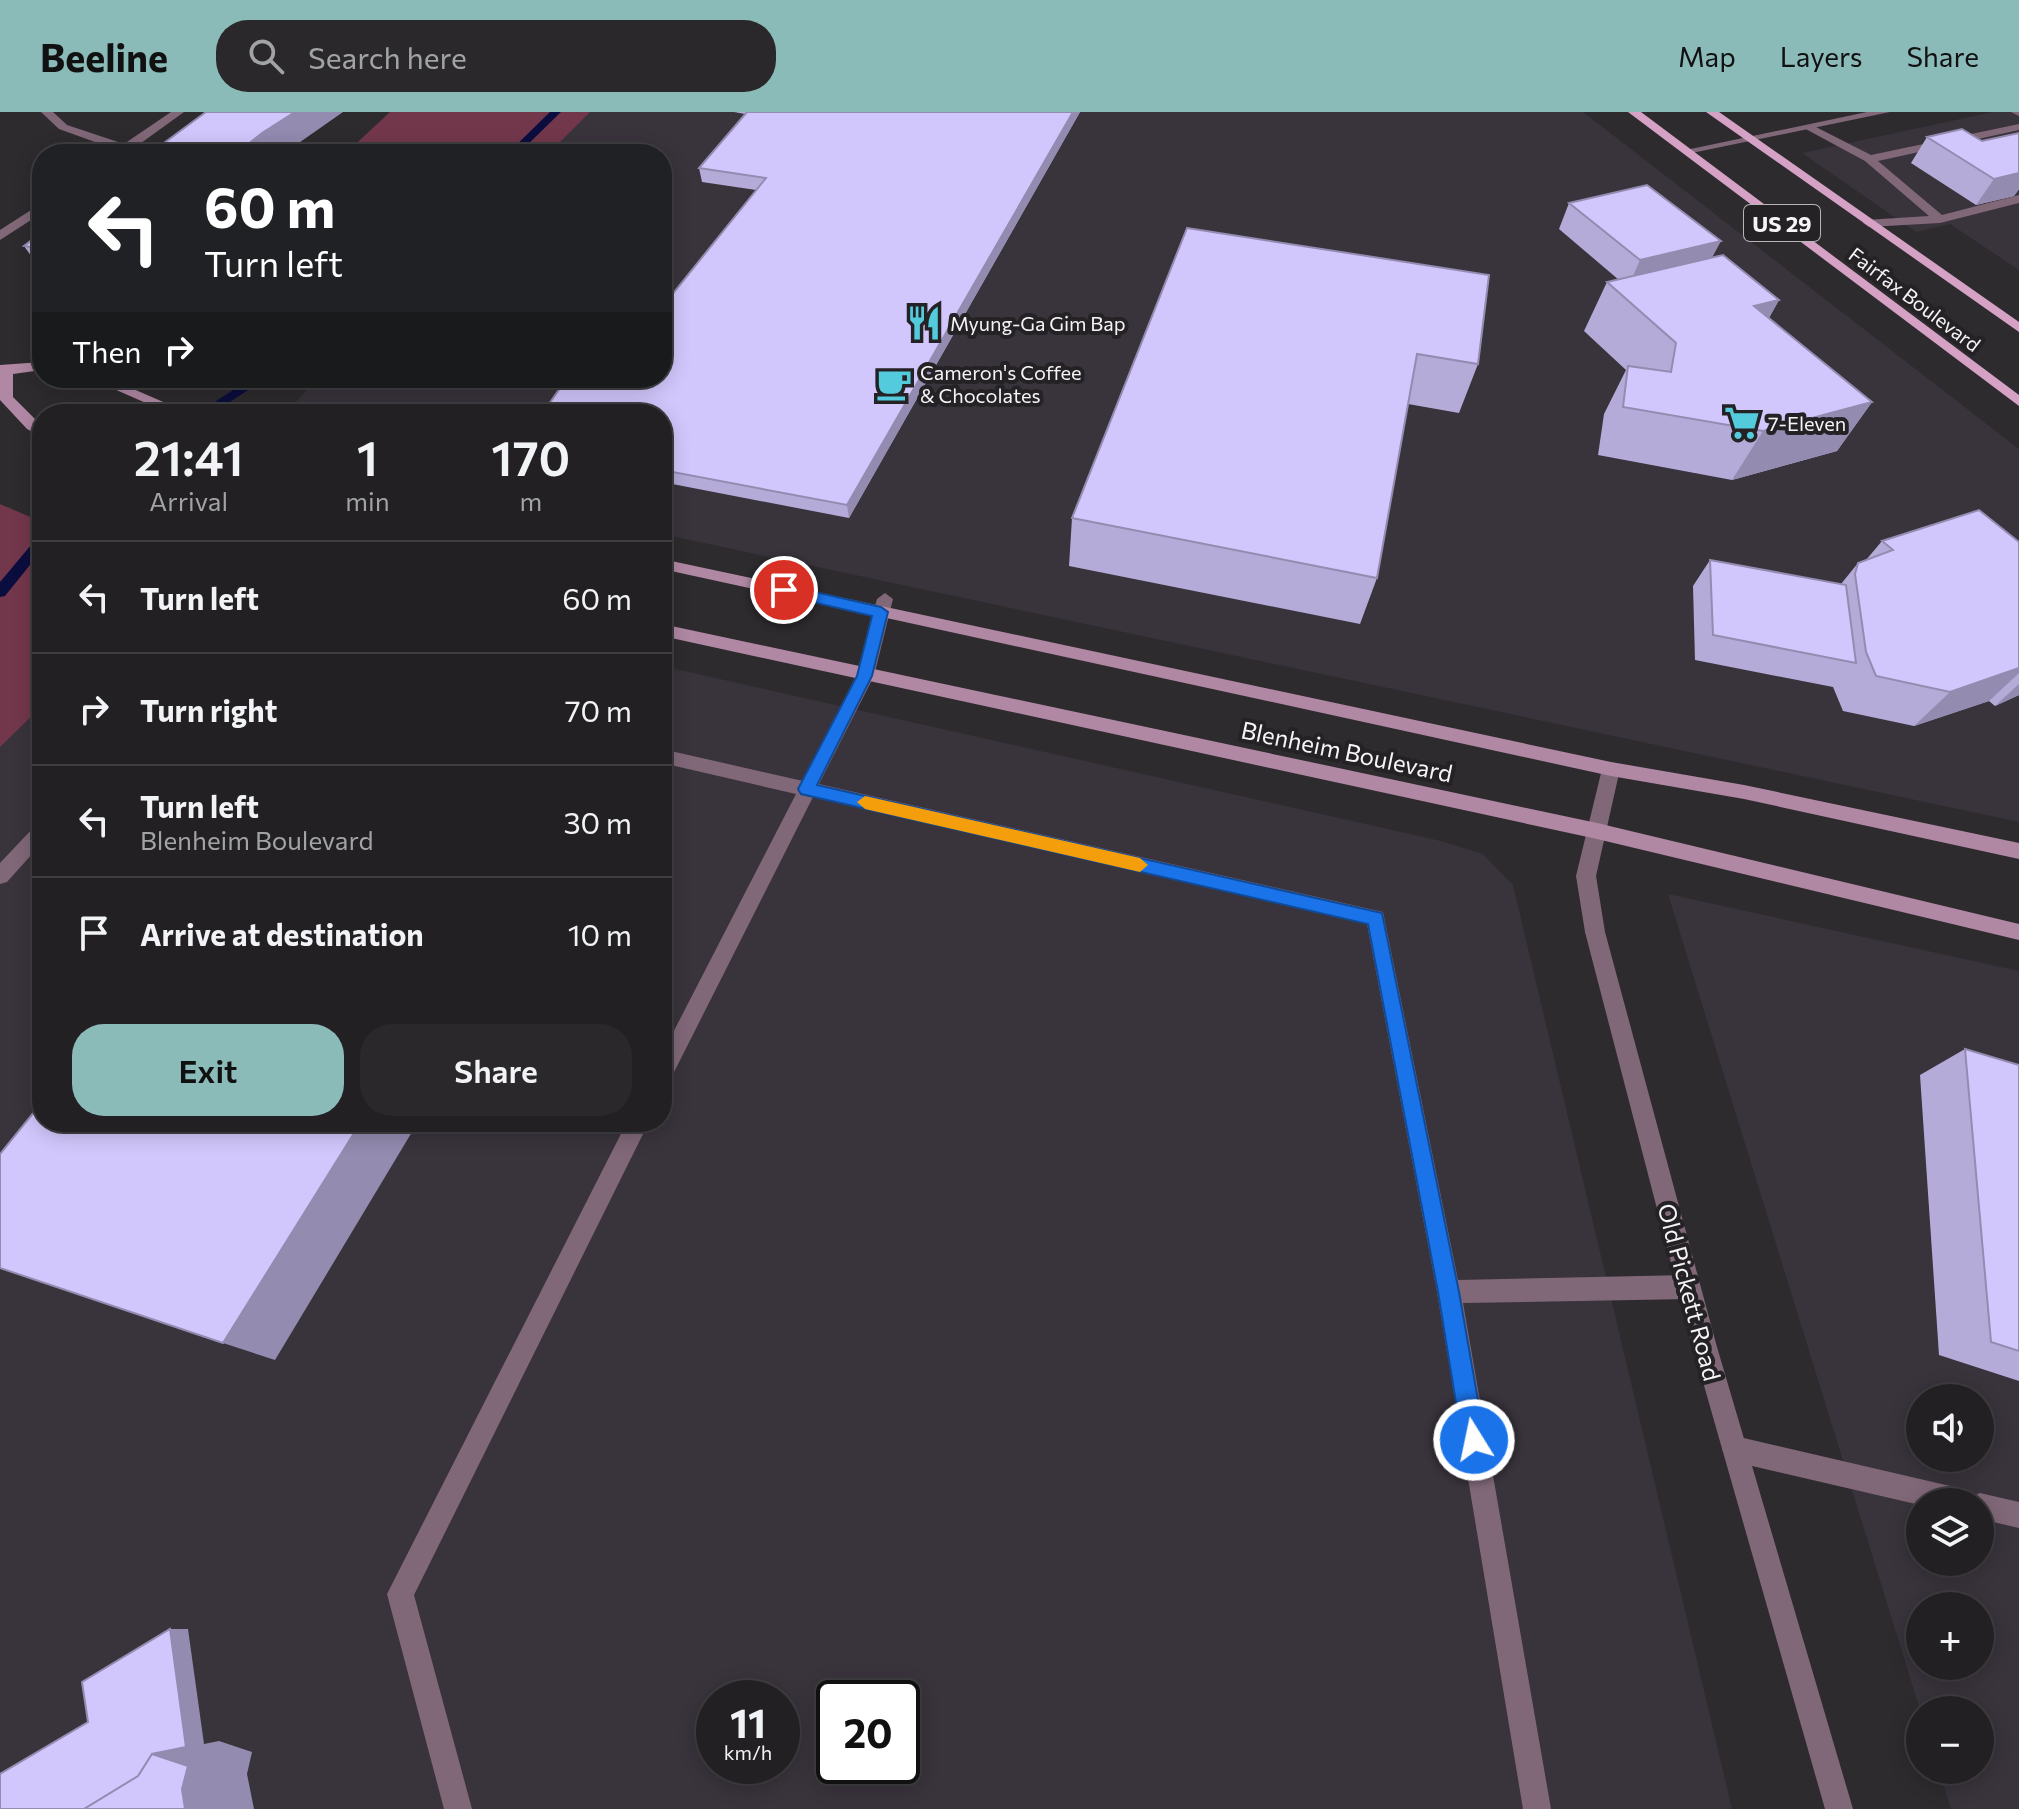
<!DOCTYPE html>
<html lang="en">
<head>
<meta charset="utf-8">
<style>
	:root { --surface:#222023; --page:#2a282b; --text:#f1f3f6; --muted:#a2a3a6; --line:#3f3e41; --accent:#8bbbb9 }
	body { margin:0; font-family:Commissioner,sans-serif; background:var(--page); color:var(--text); height:100vh; display:flex; flex-direction:column; font-size:30px; white-space:nowrap }
	* { box-sizing:border-box; margin:0 }
	p { font-size:26px; color:var(--muted) }
	.icon { flex:none; width:44px; height:44px; fill:none; stroke:currentColor; stroke-width:2; stroke-linecap:round; stroke-linejoin:round }
	.map { position:relative; flex:1; overflow:hidden }
	.details { position:absolute; left:32px; top:292px; width:640px; height:728px; display:flex; flex-direction:column; background:var(--surface); border-radius:32px; box-shadow:0 4px 20px #0003,0 0 0 2px var(--line) }
	.details>* { flex:none }
	.top-card { position:absolute; left:32px; top:32px; width:640px; height:244px; border-radius:32px; box-shadow:0 4px 20px #0003,0 0 0 2px var(--line); background:#202124; color:#fff; overflow:hidden }
	.buttons { position:absolute; left:1906px; top:1272px; display:grid; gap:16px }
	.buttons a { display:grid; place-items:center; width:88px; height:88px; border-radius:50%; background:var(--surface); box-shadow:0 4px 20px #0003,0 0 0 2px var(--line); font-size:40px }
	.speed { position:absolute; left:696px; top:1568px; display:flex; gap:16px; font-size:40px; font-weight:700; text-align:center }
	.speed>* { display:grid; place-content:center; width:104px; height:104px; border-radius:50%; background:var(--surface); box-shadow:0 4px 20px #0003,0 0 0 2px var(--line); line-height:1 }
	.speed small { font-size:20px; font-weight:400 }
	.speed .limit { border:4px solid #111; border-radius:12px; background:#fff; color:#111 }
	.pin { position:absolute; display:grid; place-items:center; width:68px; height:68px; color:#fff; margin:-34px; border:4px solid #fff; border-radius:50%; box-shadow:0 2px 8px #0007 }
	.me { position:absolute; width:88px; margin:-44px; rotate:350deg; stroke-linejoin:round; filter:drop-shadow(0 0 6px #0008) }
	.turn { display:flex; align-items:center; gap:28px; height:168px; padding:0 40px; font-size:36px }
	.turn .icon { width:104px; height:104px; stroke-width:2.5 }
	.turn b { display:block; font-size:56px; line-height:68px }
	.then { display:flex; align-items:center; height:76px; padding:0 40px; background:#0003; gap:16px; font-size:30px }
	.eta { display:flex; justify-content:space-evenly; align-items:center; height:136px; text-align:center }
	.eta b { font-size:48px; font-weight:600; line-height:56px }
	.cta { display:flex; gap:16px; margin-top:auto; padding:16px 40px }
	.cta a { flex:1; height:92px; border-radius:32px; background:var(--accent); color:#111; font-size:32px; font-weight:600; line-height:92px; text-align:center }
	.cta a+a { background:var(--page); color:var(--text) }
	ul { padding:0; list-style:none }
	li { display:flex; align-items:center; gap:24px; height:112px; padding:0 40px; border-top:2px solid var(--line) }
	li div { flex:1 }
	li b { display:block; font-size:30px }
	li em { font-style:normal }
	header { display:flex; align-items:center; gap:48px; box-sizing:border-box; height:112px; padding:0 40px; background:var(--accent); color:#111 }
	header strong { font-size:38px }
	nav { display:flex; gap:44px; margin-inline-start:auto; font-size:28px }
	.search { width:560px; height:72px; background:var(--page); display:flex; align-items:center; gap:20px; box-sizing:border-box; padding:0 28px; border-radius:32px; color:var(--muted); font-size:30px }
	.map>svg:first-child { display:block }
</style>
</head>
<body>
<header>
<strong>Beeline</strong>
<div class="search"><svg class="icon" aria-label="search" viewBox="0 0 24 24"><circle cx="10" cy="10" r="6"/><path d="M15 15l6 6"/></svg>Search here</div>
<nav><a>Map</a><a>Layers</a><a>Share</a></nav>
</header>
<div class="map">
<svg width="2019" height="1697" viewBox="0 0 2019 1697">
	<rect width="100%" height="100%" fill="#2e2b2f"/>
	<path fill="#39333c" fill-rule="evenodd" d="M555,0H1583L2019,337V710L662,422V302H285L318,266H662V42H515Z
		M1993,0H2019V158L1950,112L1916,120L1802,41Z
		M662,554L1441,729L1483,742L1513,773L1732,1697H0V614L42,572V1010H662ZM714,1586H782V1654H714ZM834,1586H902V1654H834Z
		M1668,782L2019,859V1697H1951L1939,1658H1980V1598H1920ZM1920,1286H1980V1346H1920ZM1920,1390H1980V1450H1920ZM1920,1494H1980V1554H1920Z"/>
	<path fill="#73374c" d="M390,0H590L548,42H345Z
		M0,392L42,410V594L0,635Z"/>
	<g fill="none" stroke-linecap="round" stroke-linejoin="round">
		<path fill="#0b0d3e" fill-rule="evenodd" d="M550,0H561L518,42H507Z
			M252,266H267L211,302H196Z
			M42,424V438L5,484L0,485V470L37,426Z"/>
		<path fill="#816879" fill-rule="evenodd" d="M2011,0H2019V4Z
			M2019,12V18L1878,49L1942,103L2019,83V91L1940,111L1869,115L1863,111L1865,108L1929,104L1865,49L1802,15L1812,13L1871,43Z
			M885,481L893,487L874,564L819,672L1383,800L1458,1168L1688,1163L1696,1167L1700,1175L1696,1183L1688,1187L1463,1191L1551,1697H1523L1437,1180L1367,812L813,685L669,970L662,973V942L796,682L662,651V637L803,669L856,564L877,487Z
			M42,711V731L7,770L0,772V751L35,714Z
			M627,1010H649L414,1483L472,1697H444L387,1482Z
			M1735,1324L1963,1377L1973,1384L1980,1381L2019,1390V1416L1980,1407V1390H1920V1393L1735,1350L1726,1346L1722,1337L1726,1328Z"/>
		<path fill="#816879" fill-rule="evenodd" d="M41,0H53L67,13L124,32L171,0H184L130,39L112,42L117,38L59,17Z
			M1867,0H1890L1687,42L1681,39Z
			M42,91V101L0,128V118Z"/>
		<path fill="#816879" fill-rule="evenodd" d="M1611,650L1620,657L1596,764L1605,820L1717,1235L1853,1697H1825L1693,1235L1585,820L1576,764L1602,657Z"/>
		<path fill="#b088a4" fill-rule="evenodd" d="M42,250V258L13,262V285L42,314V325L27,317L0,288V253Z
			M89,266H108L191,302H171Z
			M662,447L1611,650L1744,673L2019,731V747L1744,687L1611,664L662,457Z
			M662,512L1597,711L2019,812V828L1597,727L662,524Z"/>
		<path fill="#d5a2c6" fill-rule="evenodd" d="M1628,0H1641L2019,283V294Z
			M1706,0H1719L2019,210V220Z"/>
	</g>
	<path fill="#b5abd9" d="M734,0H1080L849,406L662,370V266L756,78L702,70L699,56L745,2Z
		M2019,21V77L2014,84L1976,93L1911,51L1927,25L1982,29Z
		M1569,91L1712,146L1779,188L1769,206L1872,290L1837,339L1732,368L1598,343L1604,302L1626,258L1584,219L1607,170L1619,168L1559,117Z
		M1187,116L1478,252L1459,301L1408,292L1377,466L1360,512L1069,454L1072,406Z
		M42,120V159L24,134Z
		M1882,429L2019,430V583L1995,594L1989,589L1914,614L1843,599L1833,575L1695,548L1693,474L1710,448L1841,472L1858,451L1866,448Z
		M1965,937L2019,953V1269L1939,1243L1920,963Z"/>
	<path fill="#938bb0" d="M295,0H343L283,42H236L262,21Z
		M1073,0H1080L849,406L847,393Z
		M2019,55V77L2014,84L1976,93L1994,67Z
		M1721,129L1707,155L1628,175L1640,148Z
		M1779,188L1751,237L1754,194Z
		M1872,290L1837,339L1732,368L1763,319Z
		M2019,556V561L1989,589L1914,614L1950,580Z
		M2019,572V583L1995,594Z
		M361,1010H418L275,1248L223,1231Z
		M170,1517H188L204,1632L219,1629L252,1640L247,1662L254,1697H185L152,1642Z"/>
	<path fill="#d2c7fc" stroke="#938bb0" stroke-width="2" d="M206,0H295L262,21L236,42H149Z
		M747,0H1073L847,393L662,358V302H542L567,266H662V195L766,66L699,56Z
		M1962,17L1982,29L2019,21V61L1994,67L1927,25Z
		M1647,73L1721,129L1640,148L1569,91Z
		M1187,116L1489,163L1478,252L1417,242L1377,466L1072,406Z
		M42,120V137L24,134Z
		M1723,143L1779,188L1754,194L1872,290L1763,319L1623,295L1628,254L1671,260L1676,231L1607,170Z
		M1979,398L2019,430V556L1950,580L1876,564L1866,540L1855,462L1858,451L1893,438L1882,429Z
		M1710,448L1846,473L1856,551L1713,523Z
		M1965,937L2019,953V1239L1991,1230Z
		M42,990V1010H361L223,1231L0,1156V1042Z
		M170,1517L186,1635L152,1642L138,1664L84,1697H0V1662L88,1610L82,1570Z
		M152,1642L188,1654L182,1677L185,1697H84L138,1664Z"/>
	<path fill="#1a73e8" stroke="#114b97" stroke-width="2" d="M784,473L881,495L888,500L872,564L817,673L1382,801L1459,1180L1485,1328L1482,1336L1474,1340L1466,1336L1462,1328L1438,1180L1368,812L801,682L798,677L857,564L872,504L778,482L776,478Z"/>
	<path fill="#f59e0b" d="M865,684L1140,746L1148,753L1140,760L865,697L857,690Z"/>
	<defs>
		<g id="restaurant-bare" transform="scale(2.76)"><path d="M-5-6h1v4h1v-4h1v4h1v-4h1v5L-1.5 .5V6h-2V.5L-5-1ZM5-6V6H3V1.5H1.5Q1.5-4 5-6Z" fill="#53cbdc" stroke="#242225" stroke-width="2.5" paint-order="stroke"/></g>
		<g id="cafe-bare" transform="scale(2.76)"><path d="M-5.5-4.5H6V0H3Q3 3.5 0 3.5H-2.5Q-5.5 3.5-5.5 0ZM3-3.2v2h1.7v-2ZM-6 4.5H4V6H-6Z" fill="#53cbdc" stroke="#242225" stroke-width="2.5" paint-order="stroke"/></g>
		<g id="supermarket-bare" transform="scale(2.76)"><path d="M-6-5.5h2.5l.6 2H6L4.5 2H-2.5L-4.4-4H-6ZM-1.5 3.2a1.3 1.3 0 1 0 .1 0ZM3 3.2a1.3 1.3 0 1 0 .1 0Z" fill="#53cbdc" stroke="#242225" stroke-width="2.5" paint-order="stroke"/></g>
	</defs>
	<g fill-rule="evenodd">
		<use href="#restaurant-bare" x="924" y="211"/>
		<use href="#cafe-bare" x="894" y="272"/>
		<use href="#supermarket-bare" x="1742" y="311"/>
	</g>
	<g text-anchor="middle" dominant-baseline="central" stroke-width="8" stroke-linejoin="round" paint-order="stroke">
		<g font-size="20" fill="#f6f4f7" stroke="#242225">
			<text transform="translate(1915 187) rotate(37)">Fairfax Boulevard</text>
		</g>
		<g font-size="20" fill="#f6f4f7" stroke="#242225" text-anchor="start">
			<text x="950" y="211">Myung-Ga Gim Bap</text>
			<text x="920" y="260">Cameron's Coffee<tspan x="920" dy="23">&amp; Chocolates</tspan></text>
			<text x="1768" y="311">7-Eleven</text>
		</g>
		<rect fill="#242225" stroke="#b7b5b8" stroke-width="2" x="1744" y="93" width="76" height="36" rx="6"/>
		<g font-size="22" font-weight="bold" fill="#f6f4f7">
			<text x="1782" y="111">US 29</text>
		</g>
		<g font-size="24" fill="#f6f4f7" stroke="#242225">
			<text transform="translate(1347 639) rotate(12)">Blenheim Boulevard</text>
			<text transform="translate(1690 1180) rotate(75)">Old Pickett Road</text>
		</g>
	</g>
</svg>
<div class="buttons">
<a><svg class="icon" aria-label="sound" viewBox="0 0 24 24"><path d="M4 9h4l5-4v14l-5-4H4zM17 9q2 3 0 6"/></svg></a>
<a><svg class="icon" aria-label="layers" viewBox="0 0 24 24"><path d="M12 4l9 5-9 5-9-5zM3 14l9 5 9-5"/></svg></a>
<a>+</a>
<a>−</a>
</div>
<div class="speed"><div>11<small>km/h</small></div><div class="limit">20</div></div>
<div class="pin" style="left:784px;top:478px;background:#d93025"><svg class="icon" aria-label="arrive" viewBox="0 0 24 24"><path d="M6 21V4h12l-3 4 3 4H6"/></svg></div>
<svg class="me" style="left:1474px;top:1328px" viewBox="-20 -20 40 40"><circle r="17" fill="#1a73e8" stroke="#fff" stroke-width="3"/><path d="M0-11L8 9 0 5-8 9z" fill="#fff"/></svg>
<div class="top-card">
<div class="turn"><svg class="icon" aria-label="left" viewBox="0 0 24 24"><path d="M17 20v-9H6M10 6l-5 5 5 5"/></svg><div><b>60 m</b>Turn left</div></div>
<div class="then">Then<svg class="icon" aria-label="right" viewBox="0 0 24 24"><path d="M7 20v-9h11M14 6l5 5-5 5"/></svg></div>
</div>
<section class="details">
<div class="eta">
<div><b>21:41</b><p>Arrival</p></div>
<div><b>1</b><p>min</p></div>
<div><b>170</b><p>m</p></div>
</div>
<ul>
<li><svg class="icon" aria-label="left" viewBox="0 0 24 24"><path d="M17 20v-9H6M10 6l-5 5 5 5"/></svg><div><b>Turn left</b></div><em>60 m</em></li>
<li><svg class="icon" aria-label="right" viewBox="0 0 24 24"><path d="M7 20v-9h11M14 6l5 5-5 5"/></svg><div><b>Turn right</b></div><em>70 m</em></li>
<li><svg class="icon" aria-label="left" viewBox="0 0 24 24"><path d="M17 20v-9H6M10 6l-5 5 5 5"/></svg><div><b>Turn left</b><p>Blenheim Boulevard</p></div><em>30 m</em></li>
<li><svg class="icon" aria-label="arrive" viewBox="0 0 24 24"><path d="M6 21V4h12l-3 4 3 4H6"/></svg><div><b>Arrive at destination</b></div><em>10 m</em></li>
</ul>
<div class="cta"><a>Exit</a><a>Share</a></div>
</section>
</div>
</body>
</html>
